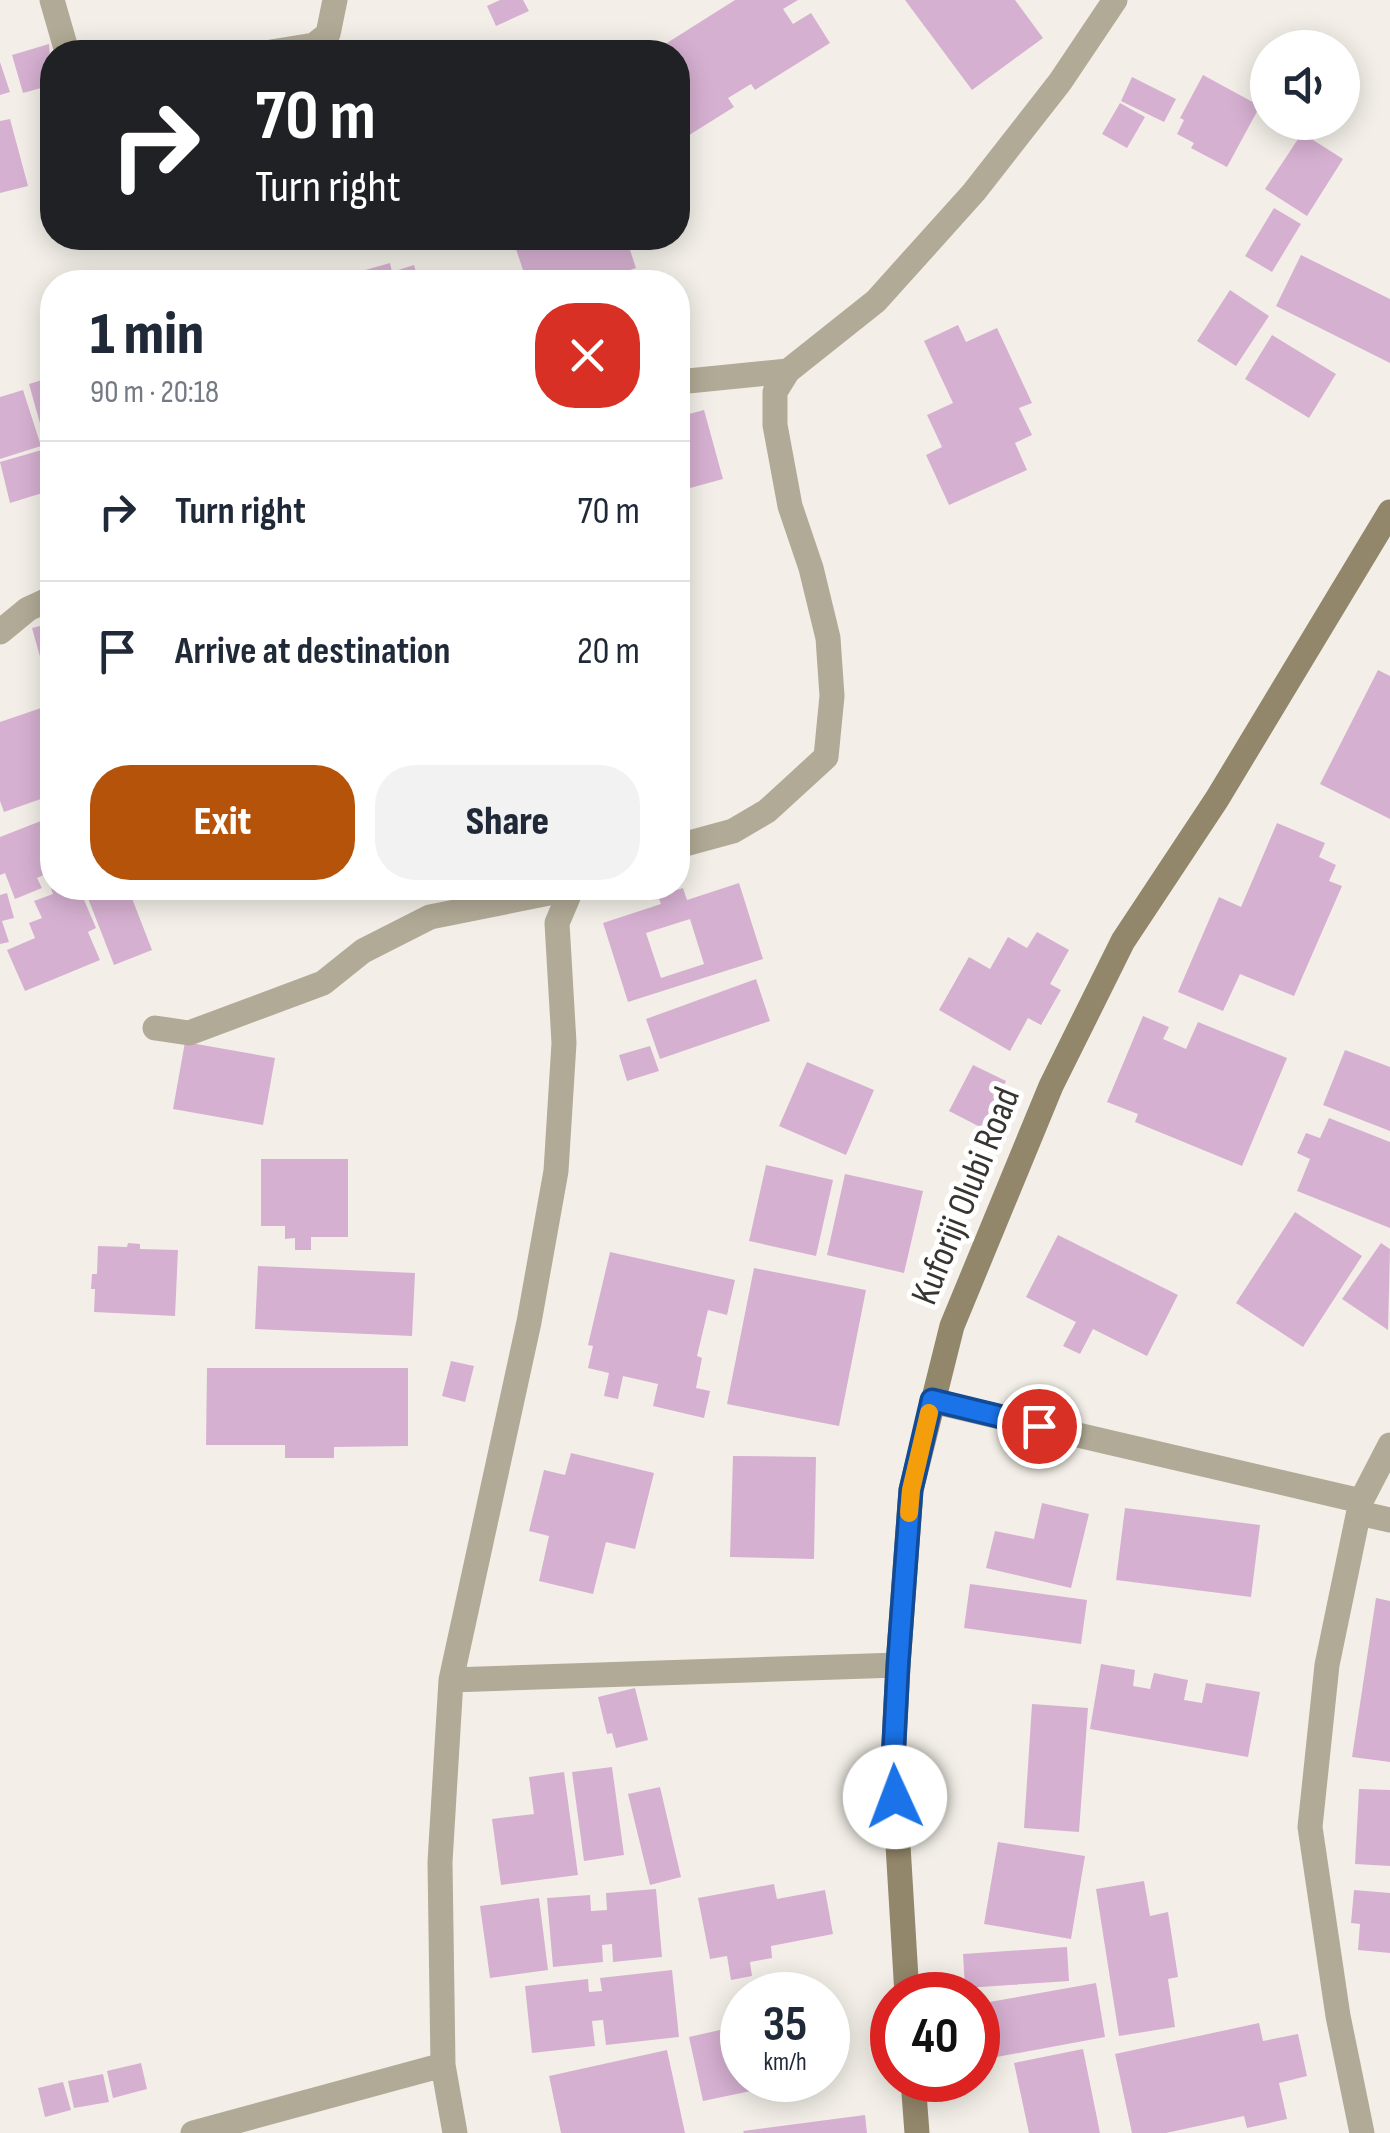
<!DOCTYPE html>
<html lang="en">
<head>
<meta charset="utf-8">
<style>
	:root { --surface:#fff; --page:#f2f2f3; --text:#1f2937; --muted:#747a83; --line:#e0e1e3; --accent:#b45309 }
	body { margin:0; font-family:"Sofia Sans Condensed",sans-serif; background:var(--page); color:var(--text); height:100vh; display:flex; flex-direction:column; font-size:38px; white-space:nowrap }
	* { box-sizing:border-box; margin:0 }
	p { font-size:32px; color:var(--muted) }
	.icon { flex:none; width:55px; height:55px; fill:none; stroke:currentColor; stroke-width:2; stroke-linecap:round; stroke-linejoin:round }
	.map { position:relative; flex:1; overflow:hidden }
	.sheet { position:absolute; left:40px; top:270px; width:650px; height:630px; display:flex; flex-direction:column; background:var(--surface); border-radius:40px; box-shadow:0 5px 25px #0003 }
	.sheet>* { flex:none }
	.top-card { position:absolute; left:40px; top:40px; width:650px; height:210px; border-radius:40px; box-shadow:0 5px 25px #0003; background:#202124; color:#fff; overflow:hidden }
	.controls { position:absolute; left:1250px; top:30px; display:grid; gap:20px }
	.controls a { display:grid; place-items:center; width:110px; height:110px; border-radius:50%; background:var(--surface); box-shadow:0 5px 25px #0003; font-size:50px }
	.speed { position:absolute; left:720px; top:1972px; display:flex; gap:20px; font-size:50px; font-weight:700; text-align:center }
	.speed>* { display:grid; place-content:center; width:130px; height:130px; border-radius:50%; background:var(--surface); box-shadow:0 5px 25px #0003; line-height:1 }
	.speed small { font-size:25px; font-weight:400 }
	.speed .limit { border:15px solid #d22; background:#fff; color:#111 }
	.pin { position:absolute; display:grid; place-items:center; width:85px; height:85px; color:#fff; margin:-42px; border:5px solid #fff; border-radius:50%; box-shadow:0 2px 10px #0007 }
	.me { position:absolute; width:110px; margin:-55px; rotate:358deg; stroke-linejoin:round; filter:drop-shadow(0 0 8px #0008) }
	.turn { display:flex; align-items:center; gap:35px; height:210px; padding:0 50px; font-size:45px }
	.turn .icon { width:130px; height:130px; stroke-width:2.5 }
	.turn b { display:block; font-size:70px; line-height:85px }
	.round { display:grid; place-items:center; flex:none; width:105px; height:105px; border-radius:40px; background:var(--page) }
	.overview { display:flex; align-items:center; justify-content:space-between; height:170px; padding:0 50px }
	h1 { font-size:60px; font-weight:800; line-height:75px }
	.action { display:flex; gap:20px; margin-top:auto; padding:20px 50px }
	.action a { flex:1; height:115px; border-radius:40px; background:var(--accent); color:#fff; font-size:40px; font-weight:800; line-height:115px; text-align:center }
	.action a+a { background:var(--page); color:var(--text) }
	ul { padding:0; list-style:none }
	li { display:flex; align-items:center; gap:30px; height:140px; padding:0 50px; border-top:2px solid var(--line) }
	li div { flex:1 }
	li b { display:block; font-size:38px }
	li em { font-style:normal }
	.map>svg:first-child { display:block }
</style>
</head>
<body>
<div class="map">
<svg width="1390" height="2133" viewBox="0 0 1390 2133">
	<rect width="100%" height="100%" fill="#f3efe8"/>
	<path fill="#d6b0d1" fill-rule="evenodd" d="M500,0H523L529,11L496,26L487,6Z
		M735,0H798L783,9L793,24L811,13L830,43L755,90L751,84L728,98L734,107L678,142V87L682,84L678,77V52H662L659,48Z
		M905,0H1015L1043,38L972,90Z
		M49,44L52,85L23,93L12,55Z
		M0,62L10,92L0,95Z
		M1203,75L1260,106L1227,167L1191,148L1194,143L1177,134L1184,120L1180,118Z
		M1132,77L1176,99L1164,122L1121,101Z
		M1120,103L1145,117L1127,148L1102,134Z
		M10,119L28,186L0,193V121Z
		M1302,133L1343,159L1307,216L1265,189Z
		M1274,208L1301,224L1272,272L1245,256Z
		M539,238H626L636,268L621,273L624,282H527L515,246Z
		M1301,255L1390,299V363L1276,306Z
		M390,263L392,272L414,265L419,282H350L348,275Z
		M1230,290L1269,316L1236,366L1197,341Z
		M958,325L966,342L997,328L1032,403L1019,408L1032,435L1015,443L1027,470L949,505L926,455L942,447L927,415L953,403L924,341Z
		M1272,335L1336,374L1309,418L1245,379Z
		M52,377V431L43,434L29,384Z
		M23,390L41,446L0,459V397Z
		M704,410L723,479L690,488L678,440V417Z
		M52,447V490L10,503L0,462Z
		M52,623V695L51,696L32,628Z
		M1378,670L1390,676V819L1320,784Z
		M44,707L52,731V795L4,812L0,801V722Z
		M46,819L52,835V871L37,878L42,888L15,899L5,873L0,875V837Z
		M1277,823L1325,843L1319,857L1336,865L1329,881L1342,886L1294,996L1240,974L1223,1011L1178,992L1219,897L1241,907Z
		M739,883L763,959L628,1002L603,923L661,904L658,896L683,888L687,900ZM690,919L704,964L661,978L646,933Z
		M51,888H79L96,928L88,932L100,960L25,991L7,950L35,938L29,923L42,918L34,901L53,894Z
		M84,888H128L152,950L114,965Z
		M7,893L14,918L2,921L9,942L0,944V895Z
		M1037,932L1069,950L1050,984L1061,990L1041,1025L1028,1018L1010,1051L939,1010L969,957L990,969L1008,937L1027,948Z
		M756,979L770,1021L660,1059L646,1019Z
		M1143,1016L1169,1027L1163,1039L1186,1049L1198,1022L1287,1058L1242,1166L1135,1122L1138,1114L1107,1102Z
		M185,1042L275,1058L263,1125L173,1109Z
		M650,1046L659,1071L627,1081L619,1055Z
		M1345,1050L1390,1067V1131L1323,1105Z
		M807,1062L874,1090L846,1155L779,1126Z
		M973,1065L1006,1081L982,1128L949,1111Z
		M1329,1118L1390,1142V1228L1297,1191L1310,1159L1297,1153L1306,1133L1320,1138Z
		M261,1159H348V1237H311V1250H295V1238L285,1239V1226H261Z
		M766,1165L833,1180L816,1256L749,1241Z
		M845,1174L923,1191L904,1273L827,1255Z
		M1295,1212L1362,1256L1303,1347L1236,1303Z
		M1058,1235L1178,1295L1147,1356L1093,1329L1080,1354L1063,1346L1076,1322L1026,1297Z
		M128,1243L140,1244V1249L178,1250L175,1316L94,1312L95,1289H91L92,1274H97L98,1246L127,1247Z
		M1381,1243L1390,1249L1388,1330L1342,1299Z
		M610,1252L735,1280L727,1315L708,1310L697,1356L702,1358L696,1388L710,1391L704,1418L653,1406L658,1384L623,1376L618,1399L604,1396L609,1373L588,1368L593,1346L588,1345Z
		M258,1266L415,1273L412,1336L255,1329Z
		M754,1268L866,1290L839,1426L727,1404Z
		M451,1361L474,1366L465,1402L442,1396Z
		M207,1368H408V1446L334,1447V1458H285V1445H206Z
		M571,1453L654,1473L635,1549L606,1542L593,1594L539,1581L549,1536L529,1531L544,1470L565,1475Z
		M733,1456L816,1457L814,1559L730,1557Z
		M1042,1503L1089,1514L1071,1588L986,1568L995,1531L1034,1539Z
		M1125,1508L1260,1525L1251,1597L1116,1580Z
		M970,1584L1087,1600L1081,1644L964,1628Z
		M1376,1598L1390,1601V1762L1352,1757Z
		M1101,1664L1135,1670L1133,1686L1150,1689L1154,1673L1188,1680L1184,1700L1202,1703L1206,1683L1260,1692L1248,1757L1090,1729Z
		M635,1688L648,1740L616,1748L612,1733L607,1734L598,1697Z
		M1032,1704L1088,1708L1079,1832L1024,1828Z
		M612,1767L624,1855L584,1861L572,1772Z
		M564,1772L578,1875L501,1885L492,1819L534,1814L529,1777Z
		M660,1787L681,1877L650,1885L628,1794Z
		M1359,1789L1390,1790V1866L1355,1864Z
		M998,1842L1085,1856L1071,1939L984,1924Z
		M1144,1881L1150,1916L1168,1912L1178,1977L1168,1979L1175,2027L1119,2036L1096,1889Z
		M774,1884L777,1899L825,1890L833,1934L771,1946L772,1958L750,1962L752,1976L731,1980L727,1956L710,1959L698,1898Z
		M656,1889L662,1957L613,1962L612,1944L602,1945L603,1962L553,1967L547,1898L590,1895L591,1911L607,1910L606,1893Z
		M1354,1890L1390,1893V1953L1358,1950L1360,1924L1351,1923Z
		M539,1898L548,1970L490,1978L480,1906Z
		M1067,1947L1069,1981L965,1988L963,1954Z
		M672,1970L679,2037L606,2045L603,2020L592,2021L595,2046L532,2053L525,1986L588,1979L589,1992L602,1991L600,1978Z
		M1096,1983L1105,2037L986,2059L978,2004Z
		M1259,2023L1263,2041L1298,2034L1307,2076L1279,2083L1287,2119L1247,2128L1244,2116L1166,2133H1132L1115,2054Z
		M742,2025V2080L794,2082L703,2101L689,2037Z
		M1083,2049L1100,2133H1029L1014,2063Z
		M667,2050L685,2133H561L549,2076Z
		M141,2063L147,2089L113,2098L107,2071Z
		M103,2074L109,2102L74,2108L68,2081Z
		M63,2082L71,2110L45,2117L38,2088Z
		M865,2115L867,2133H744L743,2131Z"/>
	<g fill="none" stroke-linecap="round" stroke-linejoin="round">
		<path stroke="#b1aa96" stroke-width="25" d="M52,0L67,52
			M271,52L314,45L328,34L335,0
			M678,382L788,371
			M0,632L28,609L52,598
			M678,846L733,831L767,811L826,757L832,696L828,638L811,568L790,506L775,425V392L788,371L876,301L974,192L1060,82L1115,0
			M155,1028L189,1033L323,983L363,951L430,917L574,888
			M932,1401L1361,1501
			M1359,1513L1390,1520
			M451,1680L898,1665
			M193,2133L443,2065
			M455,2133L443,2065L440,1862L451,1680L529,1322L556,1171L564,1043L557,923L571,890
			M1362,2133L1338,2016L1310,1827L1327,1665L1361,1501L1390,1445"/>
		<path stroke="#93876b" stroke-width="25" d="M907,1995L893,1762L898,1665L911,1490L952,1326L1051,1086L1123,941L1217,799L1390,512
			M913,2080L917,2133"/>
	</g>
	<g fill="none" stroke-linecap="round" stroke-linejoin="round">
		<g stroke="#114b97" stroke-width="25">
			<path id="route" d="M895,1797L893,1762L898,1665L911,1490L932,1400L1039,1426"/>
		</g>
		<use href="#route" stroke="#1a73e8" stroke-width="18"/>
		<path stroke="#f59e0b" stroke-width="18" d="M909,1513L911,1490L929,1413"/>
	</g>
	<g text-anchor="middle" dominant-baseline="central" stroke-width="10" stroke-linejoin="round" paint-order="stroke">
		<g font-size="38" fill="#363532" stroke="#fff">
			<text transform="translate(966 1196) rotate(-68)">Kuforiji Olubi Road</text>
		</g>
	</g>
</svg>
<div class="controls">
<a><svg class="icon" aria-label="sound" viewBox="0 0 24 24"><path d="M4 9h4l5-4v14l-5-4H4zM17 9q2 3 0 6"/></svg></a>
</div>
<div class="speed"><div>35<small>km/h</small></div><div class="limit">40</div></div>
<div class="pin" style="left:1039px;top:1426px;background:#d93025"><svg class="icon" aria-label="arrive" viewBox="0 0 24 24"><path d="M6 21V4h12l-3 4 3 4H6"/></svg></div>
<svg class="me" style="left:895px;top:1797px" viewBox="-20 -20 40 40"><circle r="19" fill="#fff"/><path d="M0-13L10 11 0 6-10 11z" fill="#1a73e8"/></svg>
<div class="top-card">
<div class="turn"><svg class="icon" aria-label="right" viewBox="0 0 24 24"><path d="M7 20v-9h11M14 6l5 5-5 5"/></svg><div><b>70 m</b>Turn right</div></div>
</div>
<section class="sheet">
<div class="overview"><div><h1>1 min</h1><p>90 m · 20:18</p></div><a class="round" style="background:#d93025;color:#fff"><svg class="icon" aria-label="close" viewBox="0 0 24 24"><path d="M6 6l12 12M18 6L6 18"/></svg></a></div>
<ul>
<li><svg class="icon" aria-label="right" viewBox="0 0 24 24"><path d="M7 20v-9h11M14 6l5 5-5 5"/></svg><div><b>Turn right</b></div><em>70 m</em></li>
<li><svg class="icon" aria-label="arrive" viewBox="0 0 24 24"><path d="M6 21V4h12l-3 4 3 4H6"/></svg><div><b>Arrive at destination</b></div><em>20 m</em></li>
</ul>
<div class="action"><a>Exit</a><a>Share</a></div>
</section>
</div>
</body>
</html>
